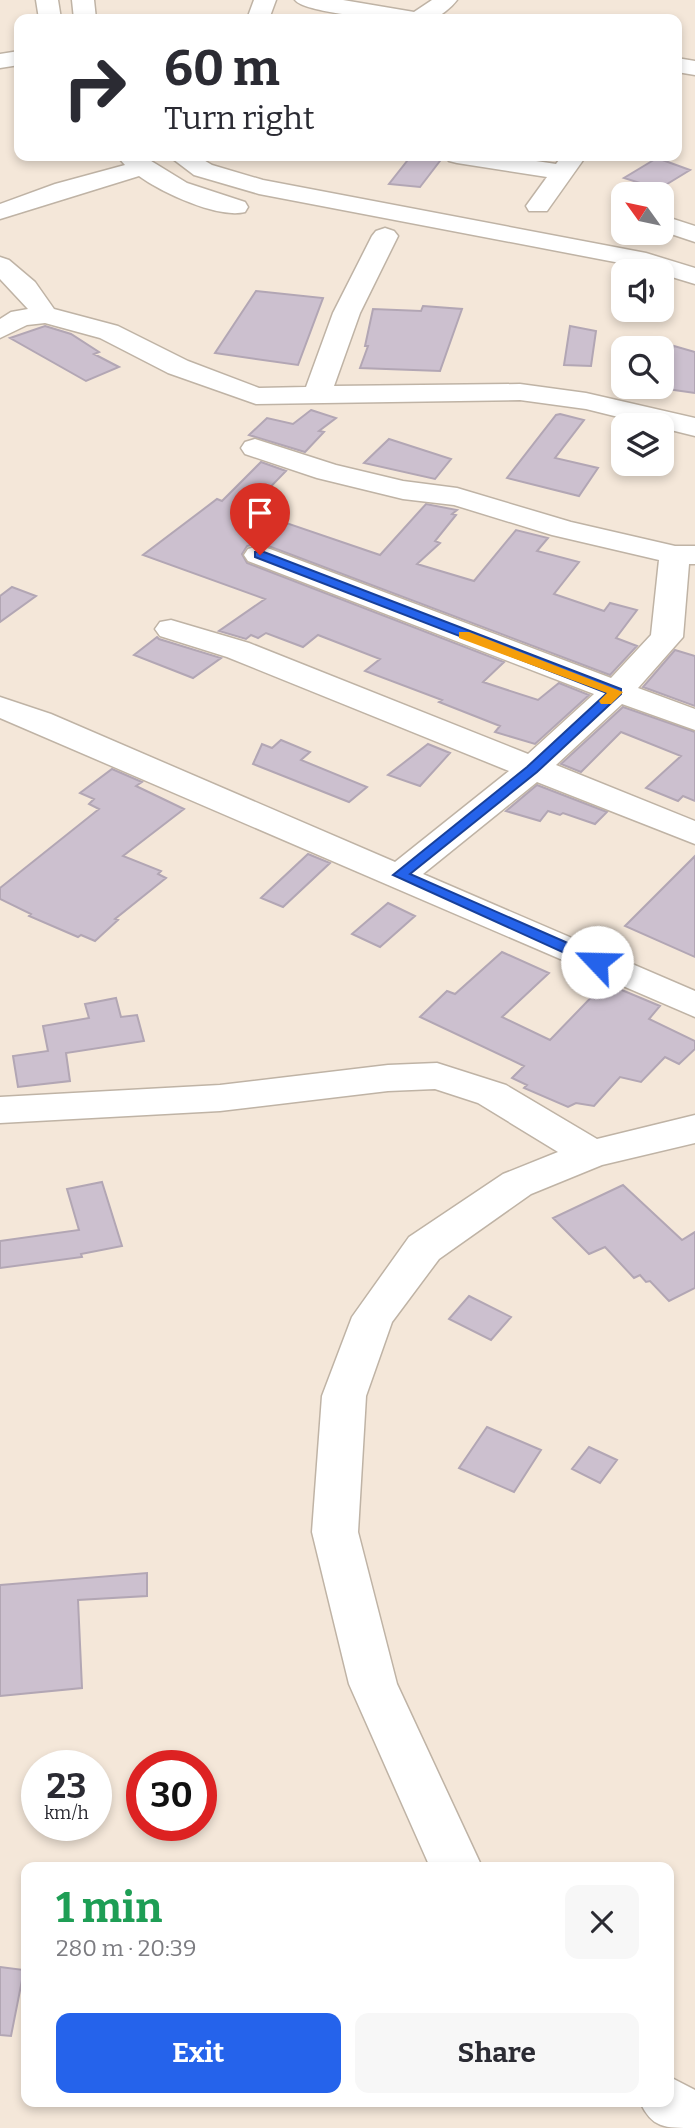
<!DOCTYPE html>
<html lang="en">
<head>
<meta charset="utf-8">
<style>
	:root { --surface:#fff; --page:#f7f7f7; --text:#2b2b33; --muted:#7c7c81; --accent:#2563eb }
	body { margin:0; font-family:Bitter,serif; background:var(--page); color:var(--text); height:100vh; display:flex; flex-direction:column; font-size:26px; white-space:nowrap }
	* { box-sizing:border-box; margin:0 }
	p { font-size:23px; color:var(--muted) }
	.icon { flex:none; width:38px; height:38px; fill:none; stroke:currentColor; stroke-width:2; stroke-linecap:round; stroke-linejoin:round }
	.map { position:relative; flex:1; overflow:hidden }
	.sheet { position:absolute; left:21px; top:1862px; width:653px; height:245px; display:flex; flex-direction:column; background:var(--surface); border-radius:14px; box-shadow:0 4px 10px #0003 }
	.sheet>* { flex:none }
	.banner { position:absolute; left:14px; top:14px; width:668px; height:147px; border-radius:14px; box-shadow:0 4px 10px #0003; background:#fff; color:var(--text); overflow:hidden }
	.needle { width:46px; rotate:303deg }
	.controls { position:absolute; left:611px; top:182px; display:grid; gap:14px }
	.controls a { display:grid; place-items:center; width:63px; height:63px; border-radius:14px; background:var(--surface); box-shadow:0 4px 10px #0003; font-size:35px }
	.speed { position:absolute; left:21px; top:1750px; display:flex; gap:14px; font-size:35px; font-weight:700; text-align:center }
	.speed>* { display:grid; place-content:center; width:91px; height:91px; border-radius:50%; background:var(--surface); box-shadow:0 4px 10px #0003; line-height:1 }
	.speed small { font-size:18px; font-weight:400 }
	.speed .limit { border:10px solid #d22; background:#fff; color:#111 }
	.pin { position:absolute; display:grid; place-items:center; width:60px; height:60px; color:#fff; margin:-72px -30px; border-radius:50% 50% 50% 0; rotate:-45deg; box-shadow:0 0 7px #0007 }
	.pin .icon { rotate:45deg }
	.me { position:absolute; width:77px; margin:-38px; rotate:294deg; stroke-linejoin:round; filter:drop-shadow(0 0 5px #0008) }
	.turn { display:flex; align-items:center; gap:24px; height:147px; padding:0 35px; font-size:32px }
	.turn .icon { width:91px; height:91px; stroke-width:2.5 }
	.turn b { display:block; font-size:49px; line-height:60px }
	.round { display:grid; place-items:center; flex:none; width:74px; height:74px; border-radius:14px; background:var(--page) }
	.headline { display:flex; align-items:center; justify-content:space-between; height:119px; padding:0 35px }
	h1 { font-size:42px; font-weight:700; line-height:52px; color:#1e9e55 }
	.primary-button { display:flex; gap:14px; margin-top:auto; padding:14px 35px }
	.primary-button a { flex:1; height:80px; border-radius:14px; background:var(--accent); color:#fff; font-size:28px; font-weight:700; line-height:80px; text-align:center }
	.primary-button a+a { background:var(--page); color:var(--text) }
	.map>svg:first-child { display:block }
</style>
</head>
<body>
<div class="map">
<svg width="695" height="2128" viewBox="0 0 695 2128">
	<rect width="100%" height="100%" fill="#f4e7d9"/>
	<path fill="#ccc0cf" stroke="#b2a6b4" stroke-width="2" d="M411,156L443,157L420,187L389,184Z
		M657,158L690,170L659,189L624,178Z
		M256,291L323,298L298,365L215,353Z
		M423,306L462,309L440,371L360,368L368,346H365L373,309L421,311Z
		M45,326L71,334L99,352L94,354L119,367L86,381L10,338Z
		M570,326L596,331L591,366L564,365Z
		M674,346L695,352V393L653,387H662V371Z
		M311,410L336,418L319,431L324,432L305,452L249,435L267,418L293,424Z
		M560,414L584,420L555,458L598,468L579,496L507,478L556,415Z
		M389,439L451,459L435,479L364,463Z
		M261,462L286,471L248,510L380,555L426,504L457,510L452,514L456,515L435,541L440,543L417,564L474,581L516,530L548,538L537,551L579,562L554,594L604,611L610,603L637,610L616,638L637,646L610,675L271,547L258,543L247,546L242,554L247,563L504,662L483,682L538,700L559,683L589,695L535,744L495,732L500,726L439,702L442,700L365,671L380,659L318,635L303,647L266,633L258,638L251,635L246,639L219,631L265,599L143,555L217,499L222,501Z
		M12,587L36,596L0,622V596Z
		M157,637L159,639L221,658L193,678L134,655Z
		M675,650L695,656V706L643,687Z
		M623,707L695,732V801L683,796L678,801L646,788L681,756L621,732L581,772L561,764Z
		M281,740L310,752L301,760L367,787L349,802L253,764L262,744L272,748Z
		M428,744L450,753L420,786L388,775Z
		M112,769L142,782L136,786L184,809L123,856L161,871L158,874L166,878L115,919L118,920L95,941L81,935L78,937L29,916L31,914L0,899V888L99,809L89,804L94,799L80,793Z
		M537,785L607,812L595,824L563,813L560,815L548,811L540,821L506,811Z
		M308,854L330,863L283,907L261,898Z
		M695,856V957L625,926Z
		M388,903L415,916L380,947L352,934Z
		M502,952L549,973L502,1017L550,1040L605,983L660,1006L649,1019L695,1041V1049L679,1064L665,1057L641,1082L620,1077L594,1106L576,1103L568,1107L524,1088L527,1085L512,1078L524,1066L420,1017L447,991L455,994Z
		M116,998L121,1017L137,1015L144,1041L66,1053L70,1081L18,1087L13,1056L48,1051L43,1026L89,1018L85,1004Z
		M102,1182L122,1246L81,1254L82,1257L0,1268V1241L79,1230L67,1189Z
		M623,1185L682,1240L695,1232V1288L669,1301L650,1281L646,1282L640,1275L634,1278L605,1247L589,1254L553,1218Z
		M469,1296L511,1317L491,1340L449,1319Z
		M487,1427L541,1450L514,1492L459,1468Z
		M589,1447L617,1460L600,1483L572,1469Z
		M147,1573V1596L78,1600L82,1688L0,1696V1585Z
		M0,1967L24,1970L11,2036L0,2035Z"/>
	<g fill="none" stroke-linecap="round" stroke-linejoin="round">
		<g stroke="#bfb3a5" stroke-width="3">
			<path id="minor" d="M36,0H58L61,19H39Z
				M72,0H94L96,19H74Z
				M254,0H276L269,19H247Z
				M295,0H343L414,12L432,0H457C452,7 439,18 430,19C411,23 305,14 295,0Z
				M19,51V65L0,68V54Z
				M677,58L695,61V75L677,72Z
				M117,156H143L187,183L245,202L248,207L245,212C218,219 161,192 139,176L0,219V204L55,184L125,165Z
				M169,156H197L212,165L263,180L646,253L695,268V284L662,274V271L259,194L194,175Z
				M445,156H503L556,164L562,156H586L547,211H529L526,206L547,177L457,163L449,161Z
				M667,217L695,226V242L662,231V219Z
				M385,228L394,231L398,236L360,313L334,386L520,384L586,393L695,418V436L586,409L520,400L256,404L168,373L100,338L45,323L27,325L0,338V319L11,312L28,309L0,279V257L9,260L35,282L54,309L118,326L188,361L259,388L306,387L333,313L372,236L376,231Z
				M255,439L336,465L403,481L457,488L571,522L675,546H695V564H689L683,637L638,688L695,709V730L622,704L556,765L695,821V844L537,782L423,874L695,991V1017L0,718V697L51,714L395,862L509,771L227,657L160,636L155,629L160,622L171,620L249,643L528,754L594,694L248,561L244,555L248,549L259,546L270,549L611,678L651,635L659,560L552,535L454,505L403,499L317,478L245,454L241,448L245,442Z
				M437,1063L506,1085L597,1139L695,1115V1143L602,1165L531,1194L439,1259L392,1322L366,1396L358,1532L397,1684L482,1867H430L349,1684L312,1532L322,1396L352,1317L409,1237L503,1174L558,1152L478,1103L435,1089L388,1091L220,1111L0,1123V1097L220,1085L388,1065Z
				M668,2076L695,2090V2128C664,2128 652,2128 640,2102H668Z"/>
		</g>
		<use href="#minor" fill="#fff" fill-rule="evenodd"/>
	</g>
	<path fill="#2563eb" stroke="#184099" stroke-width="2" d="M255,552H264L621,689V694L537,772L410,874L602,958V965H591L393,875L527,767L607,693L255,557Z"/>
	<path fill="#f59e0b" d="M459,632H469L623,692L611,704H601L599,701L607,693L459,638Z"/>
</svg>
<div class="controls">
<a><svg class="needle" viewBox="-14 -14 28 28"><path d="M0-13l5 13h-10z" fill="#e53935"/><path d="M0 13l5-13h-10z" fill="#7c7c81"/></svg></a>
<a><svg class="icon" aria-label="sound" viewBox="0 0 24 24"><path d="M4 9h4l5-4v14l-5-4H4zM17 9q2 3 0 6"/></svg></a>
<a><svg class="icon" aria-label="search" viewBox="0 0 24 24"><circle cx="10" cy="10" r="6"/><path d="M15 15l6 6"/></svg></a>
<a><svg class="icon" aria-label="layers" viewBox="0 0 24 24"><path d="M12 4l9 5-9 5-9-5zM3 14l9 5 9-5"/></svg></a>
</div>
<div class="speed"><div>23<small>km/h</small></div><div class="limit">30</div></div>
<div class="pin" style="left:260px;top:555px;background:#d93025"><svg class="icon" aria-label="arrive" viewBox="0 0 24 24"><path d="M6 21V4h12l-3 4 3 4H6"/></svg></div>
<svg class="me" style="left:597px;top:962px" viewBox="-20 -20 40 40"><circle r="19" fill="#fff"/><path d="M0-13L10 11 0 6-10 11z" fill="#2563eb"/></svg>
<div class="banner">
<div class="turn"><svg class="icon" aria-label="right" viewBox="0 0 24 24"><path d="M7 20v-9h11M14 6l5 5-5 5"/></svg><div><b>60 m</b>Turn right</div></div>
</div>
<section class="sheet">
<div class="headline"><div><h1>1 min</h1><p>280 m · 20:39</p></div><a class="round"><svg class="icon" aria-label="close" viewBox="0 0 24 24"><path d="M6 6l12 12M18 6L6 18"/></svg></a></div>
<div class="primary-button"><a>Exit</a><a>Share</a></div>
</section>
</div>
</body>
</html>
